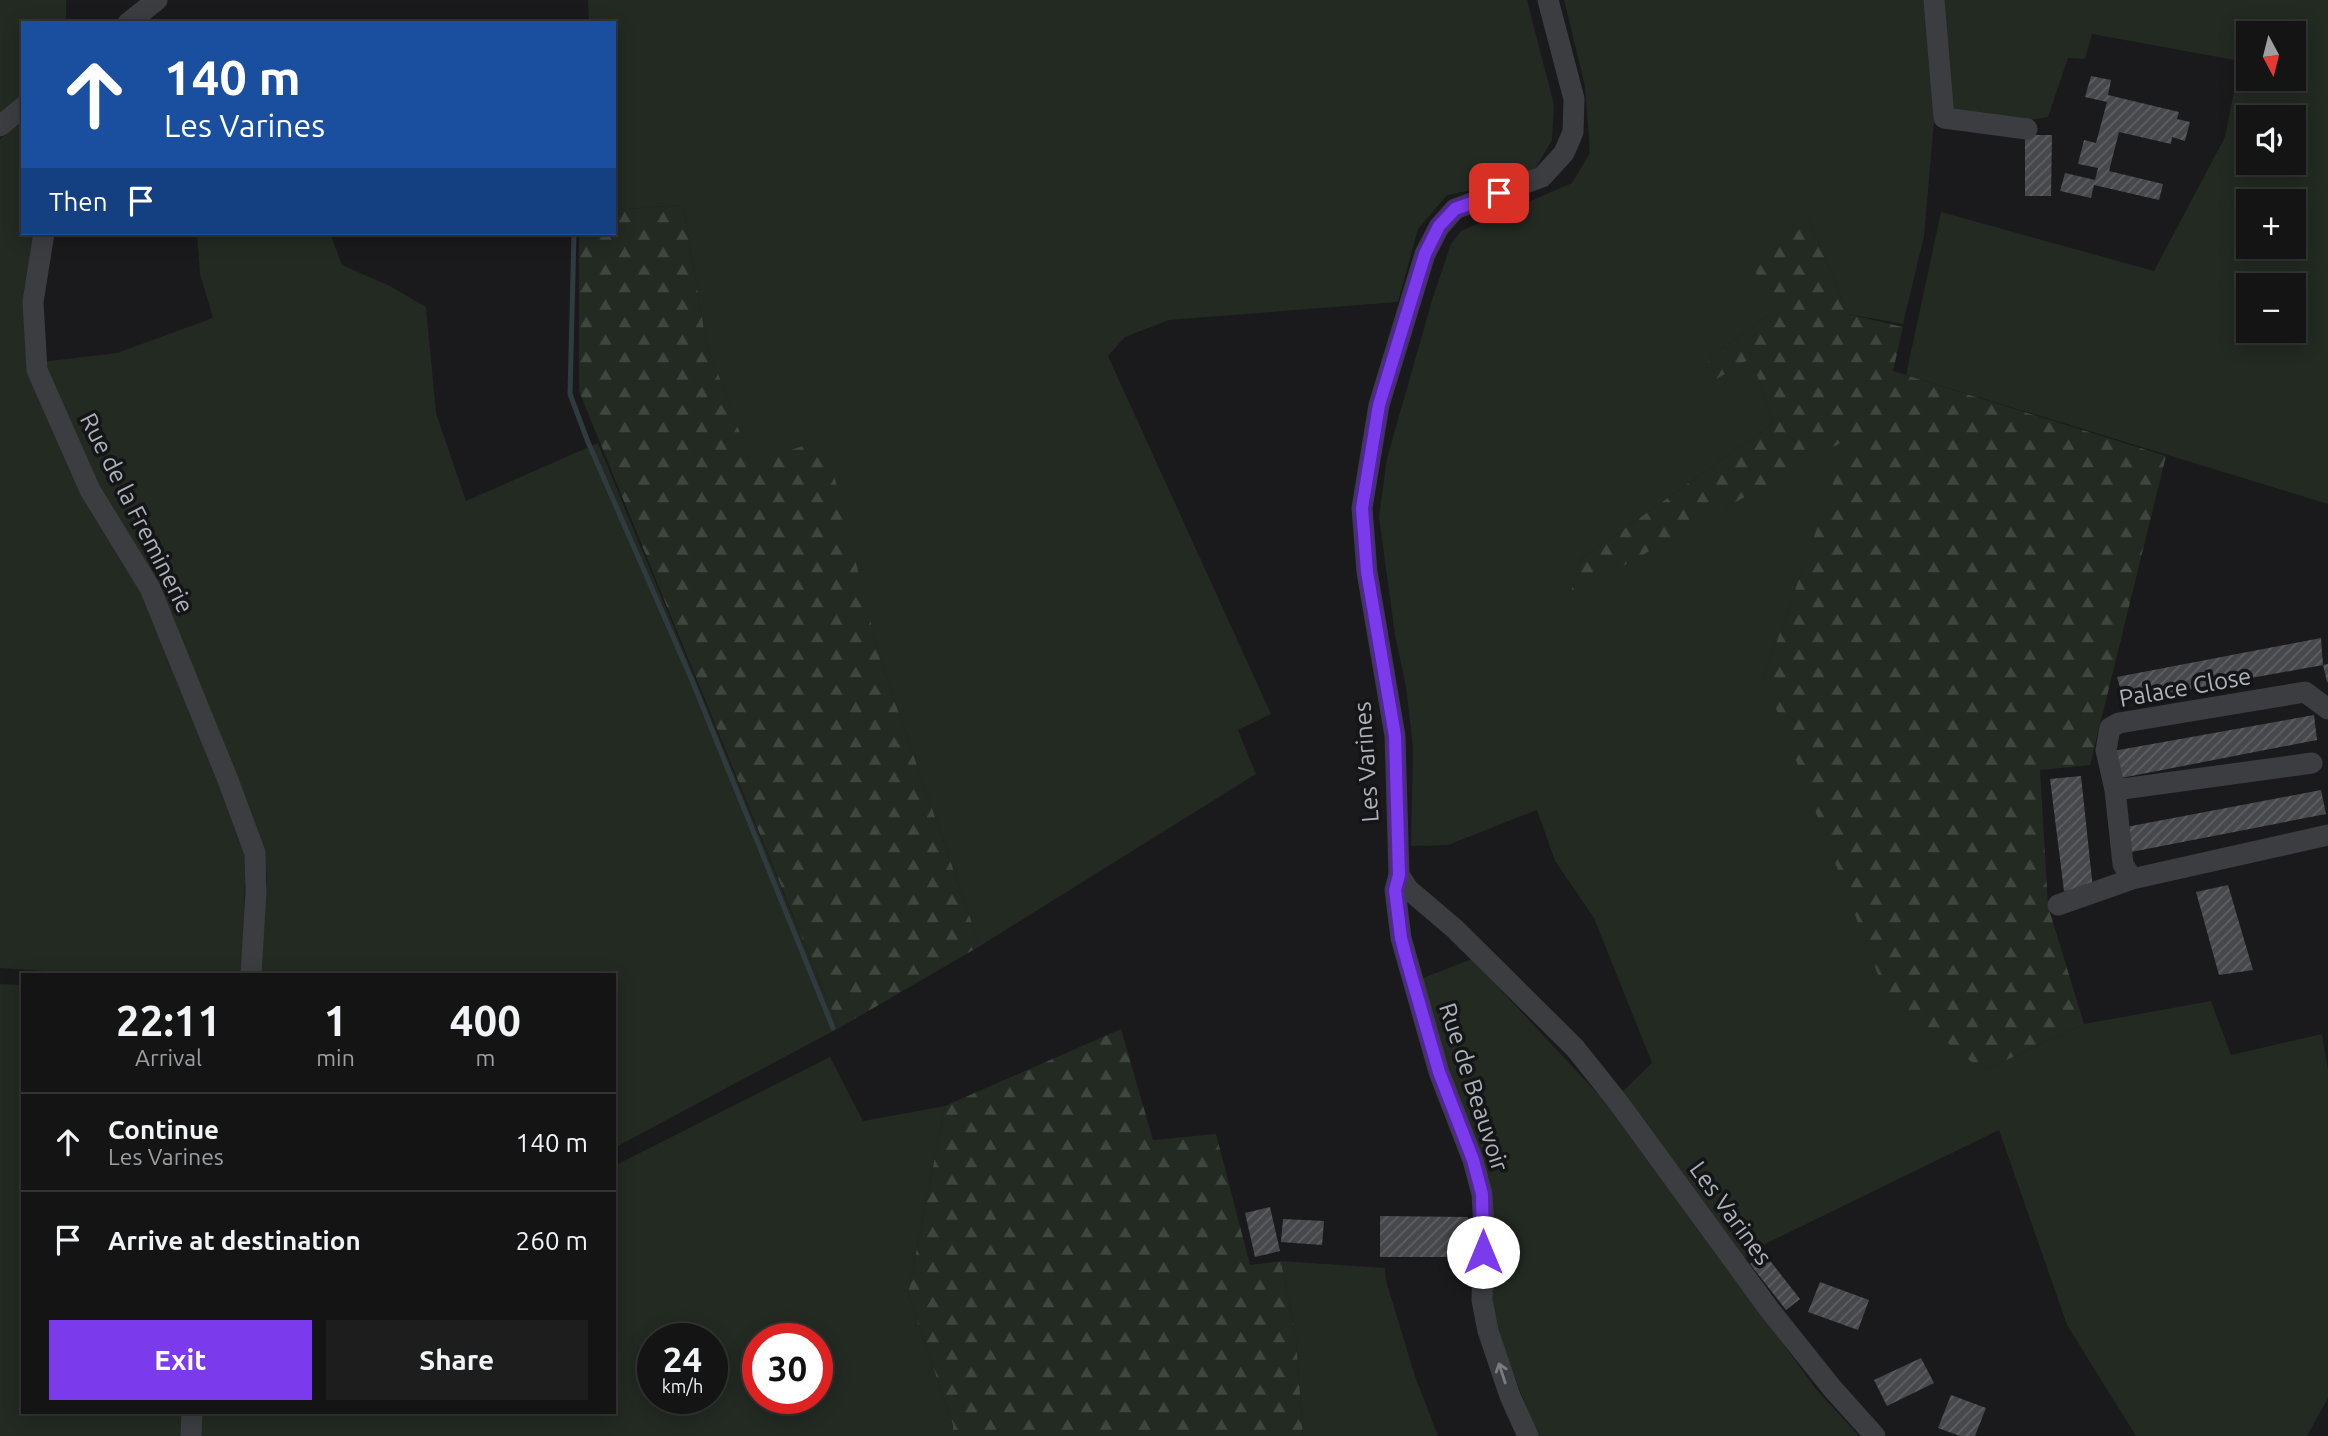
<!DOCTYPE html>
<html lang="en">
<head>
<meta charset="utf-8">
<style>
	:root { --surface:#141415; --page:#1d1d1e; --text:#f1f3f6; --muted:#9d9ea0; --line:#333334; --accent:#7c3aed }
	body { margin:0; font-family:Ubuntu,sans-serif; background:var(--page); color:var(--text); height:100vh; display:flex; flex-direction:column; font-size:26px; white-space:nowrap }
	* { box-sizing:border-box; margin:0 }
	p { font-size:23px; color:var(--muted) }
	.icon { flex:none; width:38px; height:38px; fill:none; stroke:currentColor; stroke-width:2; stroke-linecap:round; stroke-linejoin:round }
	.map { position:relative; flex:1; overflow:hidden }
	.panel { position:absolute; left:21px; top:973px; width:595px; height:441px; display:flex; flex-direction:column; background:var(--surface); border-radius:0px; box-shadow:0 4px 18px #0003,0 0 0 2px var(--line) }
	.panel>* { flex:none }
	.banner { position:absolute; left:21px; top:21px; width:595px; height:214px; border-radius:0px; box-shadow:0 4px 18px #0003,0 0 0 2px var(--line); background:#1a4fa0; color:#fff; overflow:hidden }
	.needle { width:46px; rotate:173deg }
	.tools { position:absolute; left:2236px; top:21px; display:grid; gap:14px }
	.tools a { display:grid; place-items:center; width:70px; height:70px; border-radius:0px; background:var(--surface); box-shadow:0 4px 18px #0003,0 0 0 2px var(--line); font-size:35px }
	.speed { position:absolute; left:637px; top:1323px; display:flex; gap:14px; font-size:35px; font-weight:700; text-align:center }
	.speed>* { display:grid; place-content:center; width:91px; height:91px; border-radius:50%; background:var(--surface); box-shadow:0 4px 18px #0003,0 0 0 2px var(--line); line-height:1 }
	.speed small { font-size:18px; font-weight:400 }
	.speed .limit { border:10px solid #d22; background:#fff; color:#111 }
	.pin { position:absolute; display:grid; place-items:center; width:60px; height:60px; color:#fff; margin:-30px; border-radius:14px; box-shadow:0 4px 10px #0006 }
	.me { position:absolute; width:77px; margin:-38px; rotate:0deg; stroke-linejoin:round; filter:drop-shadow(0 0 5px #0008) }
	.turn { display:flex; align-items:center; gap:24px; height:147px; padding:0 28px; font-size:32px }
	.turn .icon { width:91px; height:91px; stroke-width:2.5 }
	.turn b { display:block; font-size:49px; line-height:60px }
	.then { display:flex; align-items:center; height:66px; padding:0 28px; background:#0003; gap:14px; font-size:26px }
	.eta { display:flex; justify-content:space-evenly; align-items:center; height:119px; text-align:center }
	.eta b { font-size:42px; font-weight:700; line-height:49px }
	.cta { display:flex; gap:14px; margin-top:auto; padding:14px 28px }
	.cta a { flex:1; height:80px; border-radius:0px; background:var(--accent); color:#fff; font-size:28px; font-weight:700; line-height:80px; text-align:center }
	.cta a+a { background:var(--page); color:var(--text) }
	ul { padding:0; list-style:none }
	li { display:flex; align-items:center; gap:21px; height:98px; padding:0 28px; border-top:2px solid var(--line) }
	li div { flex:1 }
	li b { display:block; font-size:26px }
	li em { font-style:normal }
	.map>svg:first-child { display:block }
</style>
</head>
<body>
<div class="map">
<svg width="2328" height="1436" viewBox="0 0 2328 1436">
	<defs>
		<pattern id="forest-firs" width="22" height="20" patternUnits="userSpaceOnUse" patternTransform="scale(1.75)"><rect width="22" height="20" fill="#222a22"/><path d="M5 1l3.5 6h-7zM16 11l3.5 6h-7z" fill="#3f4640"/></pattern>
		<pattern id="building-hatch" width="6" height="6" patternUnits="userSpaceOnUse" patternTransform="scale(1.75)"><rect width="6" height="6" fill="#46484c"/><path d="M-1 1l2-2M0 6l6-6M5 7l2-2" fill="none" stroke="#5e6064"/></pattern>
	</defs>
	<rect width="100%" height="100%" fill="#1a1a1c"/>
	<path fill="#222a22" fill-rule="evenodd" d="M0,0H66V23H23V95L0,114Z
		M588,0H1527L1554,105L1552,140L1535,169L1513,182L1447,195L1418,229L1398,302L1169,320L1125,337L1108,356L1271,714L1238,730L1256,774L980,946L880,659L824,440L751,464L706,341L683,205L614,210V23H589Z
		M1564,0H1926L1934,122L1924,236L1903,324L1848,314L1809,220L1768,315L1709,358L1701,388L1751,357L1774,423L1580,560L1571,595L1850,437L1764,677L1983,1071L2084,1024L2211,1001L2231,1055L2322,1034L2328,1070V1398L2307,1436H2136L2067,1325L1999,1130L1759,1247L1742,1260L1621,1093L1652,1063L1594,918L1555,861L1537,810L1448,845L1411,846L1413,747L1406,687L1395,635L1379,517L1387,458L1433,297L1451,244L1461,231L1572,183L1590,153L1585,86Z
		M1940,0H2328V504L1906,375L1941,212L2154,271L2225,137L2240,61L2092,34L2085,59L2068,58L2048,117L2023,121L1954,111L1949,103ZM2249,33H2294V79H2249ZM2249,117H2294V163H2249ZM2249,201H2294V247H2249ZM2249,285H2294V331H2249Z
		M23,119V233H38L32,374L139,585L246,852L242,975H103L0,968V139Z
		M197,233H330L342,265L390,286L426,307L436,413L466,501L598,443L839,1028L614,1148V975H260L267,879L263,850L95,491L41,362L117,353L213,318L200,274Z
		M1472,959L1611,1108L1816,1389L1859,1436H1538L1495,1328L1482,1162L1418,980Z
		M0,984L23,985V1412H186L185,1436H0Z
		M830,1057L863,1121L945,1106L908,1294L953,1425V1436H196L197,1412H614V1166ZM653,1339H712V1398H653ZM758,1339H817V1398H758Z
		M1281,1261L1385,1268L1386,1281L1416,1379L1438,1436H1303L1296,1338Z"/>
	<path fill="url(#forest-firs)" d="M683,205L706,341L751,463L824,439L826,443L880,659L980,946L839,1028L579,391V233H614V210Z
		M1809,220L1848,314L1903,327L1893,371L2166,456L2090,765L2040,770L2048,906L2084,1024L1983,1071L1885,993L1764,677L1849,438L1570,596L1580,560L1774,423L1751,358L1700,389L1709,358L1768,315L1750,251Z
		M1121,1029L1153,1140L1216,1134L1250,1265L1281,1261L1296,1338L1303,1436H953V1425L908,1294L945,1106Z"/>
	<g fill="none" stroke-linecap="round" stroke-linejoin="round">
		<path stroke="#303b40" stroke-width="5" d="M574,233L570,394L588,442L691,678L833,1028"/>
	</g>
	<path fill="url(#building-hatch)" d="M2091,76L2111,80L2108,95L2179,112L2177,119L2190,122L2185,141L2172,137L2171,144L2119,132L2109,171L2163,184L2159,200L2094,185L2091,198L2060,191L2065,173L2095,180L2098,168L2078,164L2084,140L2096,143L2107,102L2085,97Z
		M2025,135H2052L2051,196H2025Z
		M2321,638L2323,665L2124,701L2117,677Z
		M2328,664V682H2327L2323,665Z
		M2314,715L2317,740L2121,778L2113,751Z
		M2081,776L2093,889L2064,891L2050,779Z
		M2321,790L2326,814L2131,852L2126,827Z
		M2228,885L2253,970L2219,975L2196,892Z
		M1270,1207L1280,1251L1255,1257L1245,1213Z
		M1380,1216L1468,1217V1257H1380Z
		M1283,1219L1324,1221L1322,1245L1281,1242Z
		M1764,1253L1800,1299L1786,1310L1750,1264Z
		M1820,1282L1869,1300L1858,1330L1808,1312Z
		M1921,1358L1934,1383L1887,1406L1874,1380Z
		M1951,1395L1986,1408L1975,1436H1960L1938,1428Z"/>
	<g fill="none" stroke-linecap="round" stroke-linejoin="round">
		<path stroke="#3b3d41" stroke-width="21" d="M1548,0L1574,99L1573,132L1564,153L1542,177L1455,209L1439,227L1425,254L1379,405L1362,508L1367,572L1395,736L1399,875L1408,889L1455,929L1575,1048L1618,1102L1769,1309L1832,1388L1875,1436
			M1934,0L1944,118L2027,129
			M128,23L157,0
			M0,126L23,107
			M44,233L33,302L37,370L90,490L150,588L228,780L255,853L256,891L251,975
			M2312,763L2115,790L2123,864L2132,879L2328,835
			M2115,790L2106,750L2110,728L2119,723L2305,692L2328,709
			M1399,875L1395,890L1401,938L1439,1072L1473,1160L1482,1194L1484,1228L1482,1300L1488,1331L1510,1396L1528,1436
			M2058,905L2132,879
			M191,1436L192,1412"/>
	</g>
	<defs><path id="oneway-shaft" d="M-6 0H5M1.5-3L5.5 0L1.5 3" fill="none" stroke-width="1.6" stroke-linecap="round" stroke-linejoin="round" transform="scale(1.75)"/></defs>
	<use stroke="#797e84" href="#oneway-shaft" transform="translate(1502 1373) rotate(-108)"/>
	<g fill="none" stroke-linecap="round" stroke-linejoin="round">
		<g stroke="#51269a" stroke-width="18">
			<path id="route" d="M1483,1252L1482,1194L1473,1160L1439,1072L1407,961L1401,938L1395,890L1399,875L1395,736L1367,572L1362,508L1379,405L1425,254L1439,226L1455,209L1499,193"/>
		</g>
		<use href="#route" stroke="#7c3aed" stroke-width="12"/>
	</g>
	<g text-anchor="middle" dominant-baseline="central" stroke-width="7" stroke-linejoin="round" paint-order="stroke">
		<g font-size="24" fill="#acb3bb" stroke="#151517">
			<text transform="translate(137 513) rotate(63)">Rue de la Freminerie</text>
			<text transform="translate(2185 687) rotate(-10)">Palace Close</text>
			<text transform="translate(1366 762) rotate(-94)">Les Varines</text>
			<text transform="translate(1474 1087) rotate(72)">Rue de Beauvoir</text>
			<text transform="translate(1731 1213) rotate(54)">Les Varines</text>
		</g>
	</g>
</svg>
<div class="tools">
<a><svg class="needle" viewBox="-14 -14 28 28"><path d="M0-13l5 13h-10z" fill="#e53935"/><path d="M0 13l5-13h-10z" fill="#9d9ea0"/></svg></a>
<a><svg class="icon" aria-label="sound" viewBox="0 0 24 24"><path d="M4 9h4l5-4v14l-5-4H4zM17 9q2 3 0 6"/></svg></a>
<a>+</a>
<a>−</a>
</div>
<div class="speed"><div>24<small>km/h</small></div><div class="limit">30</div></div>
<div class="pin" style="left:1499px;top:193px;background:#d93025"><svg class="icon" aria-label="arrive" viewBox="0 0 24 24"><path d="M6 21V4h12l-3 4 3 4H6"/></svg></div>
<svg class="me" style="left:1483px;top:1252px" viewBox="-20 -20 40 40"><circle r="19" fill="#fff"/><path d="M0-13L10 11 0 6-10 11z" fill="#7c3aed"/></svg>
<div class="banner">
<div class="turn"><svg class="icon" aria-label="ahead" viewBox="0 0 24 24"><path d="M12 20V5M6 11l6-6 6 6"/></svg><div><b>140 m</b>Les Varines</div></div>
<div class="then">Then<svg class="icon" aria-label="arrive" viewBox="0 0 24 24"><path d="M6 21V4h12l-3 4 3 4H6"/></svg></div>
</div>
<section class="panel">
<div class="eta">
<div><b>22:11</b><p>Arrival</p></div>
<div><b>1</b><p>min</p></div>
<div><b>400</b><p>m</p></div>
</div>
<ul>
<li><svg class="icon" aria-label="ahead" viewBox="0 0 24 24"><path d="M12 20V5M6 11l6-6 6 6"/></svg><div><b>Continue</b><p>Les Varines</p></div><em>140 m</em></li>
<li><svg class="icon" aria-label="arrive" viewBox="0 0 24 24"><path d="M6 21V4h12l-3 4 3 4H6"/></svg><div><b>Arrive at destination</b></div><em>260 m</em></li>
</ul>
<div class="cta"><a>Exit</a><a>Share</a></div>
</section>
</div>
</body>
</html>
